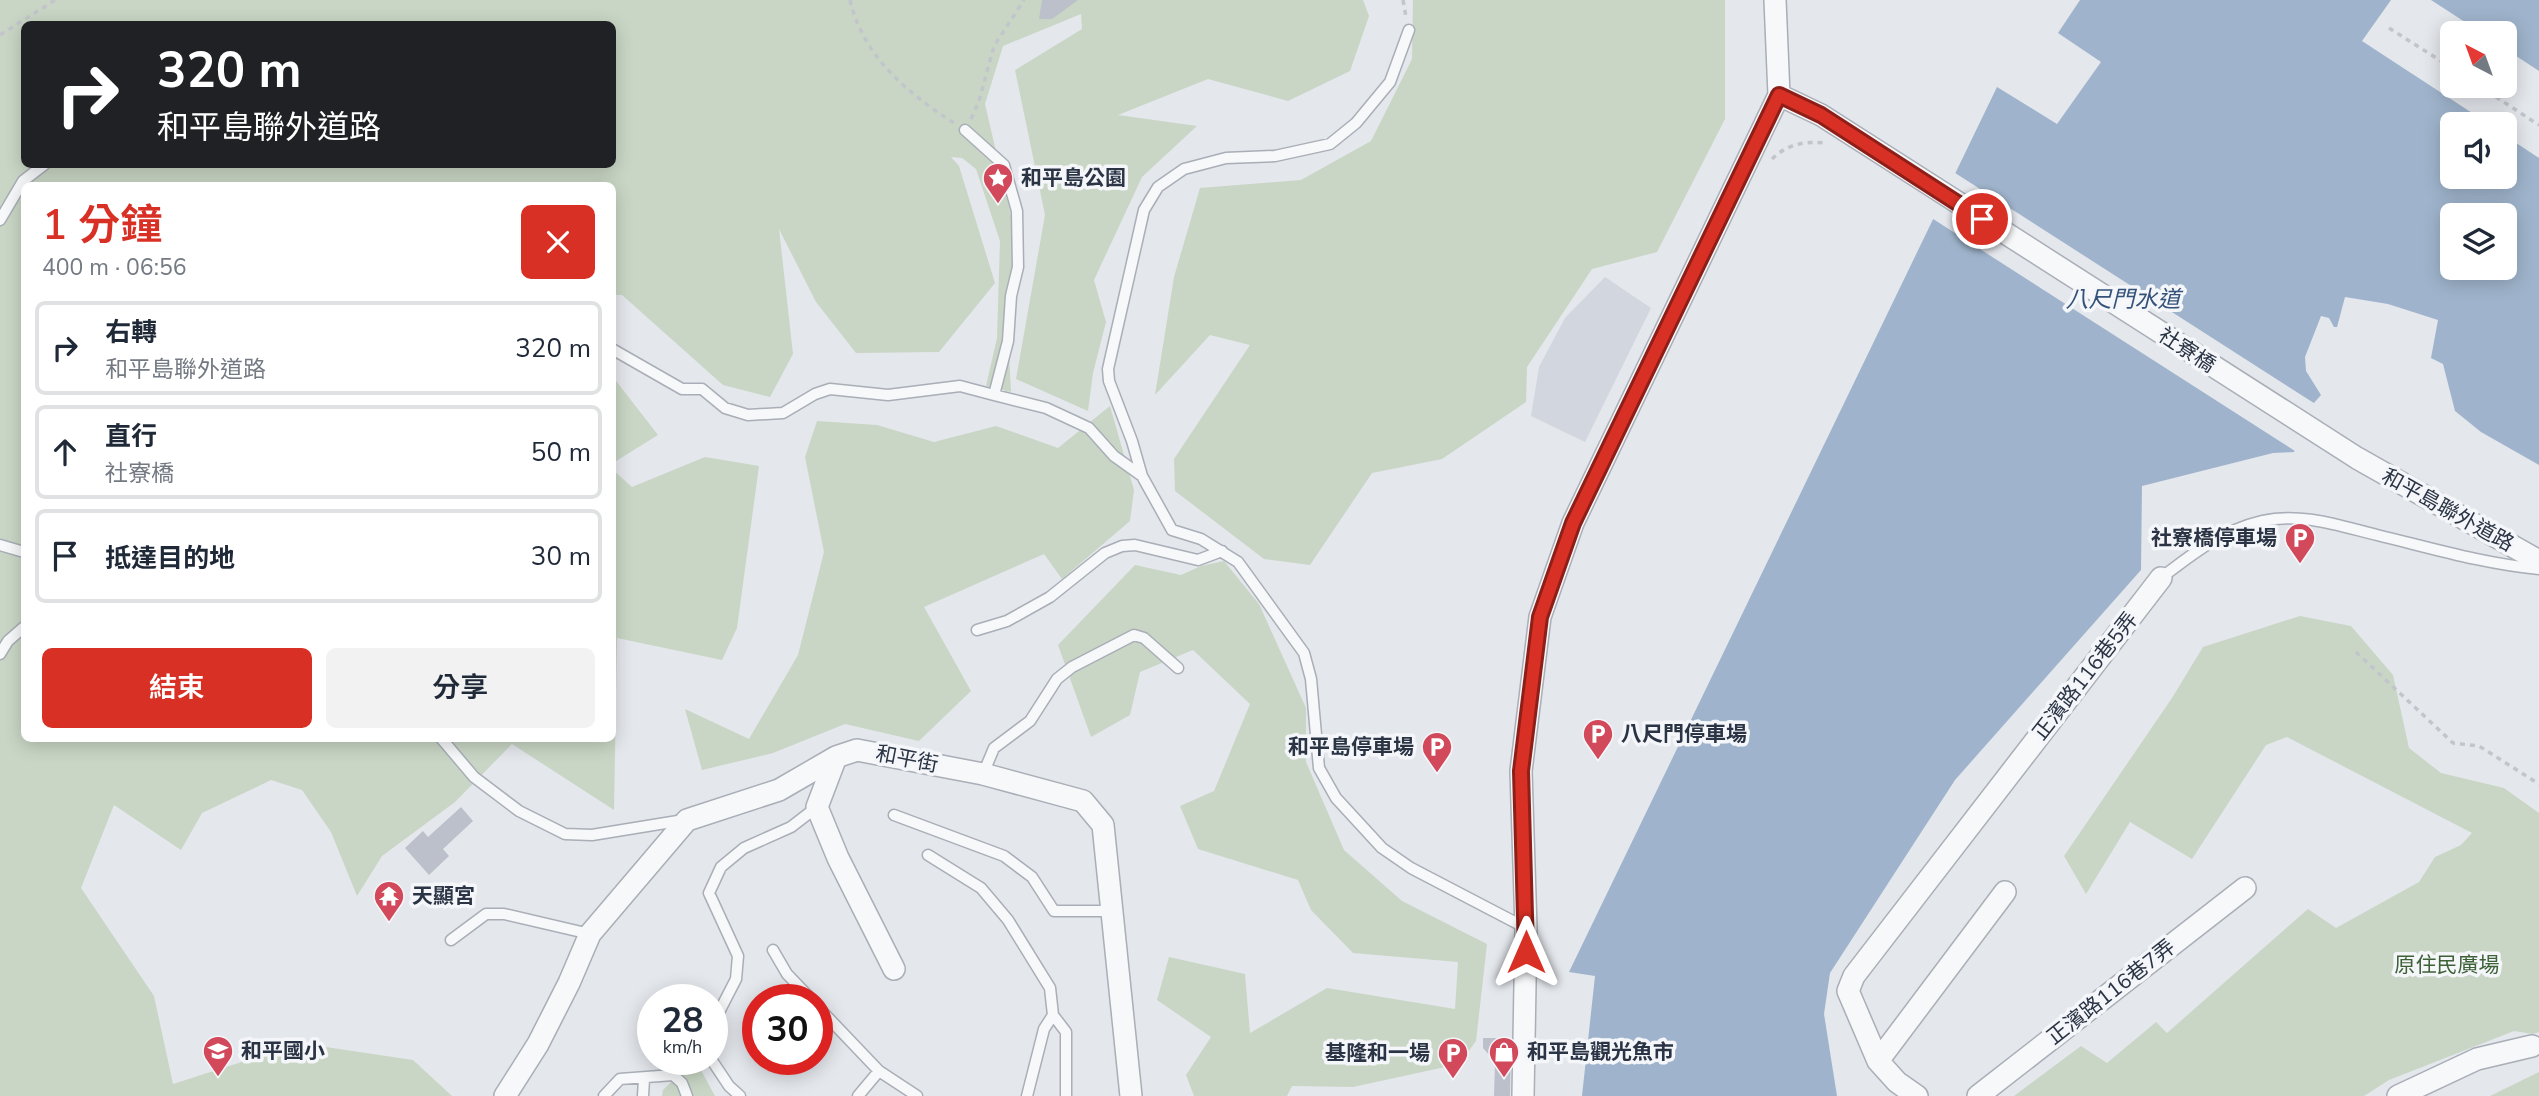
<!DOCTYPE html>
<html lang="zh-TW">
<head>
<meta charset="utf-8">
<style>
	:root { --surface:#fff; --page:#f2f2f3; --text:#1f2937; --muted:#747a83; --line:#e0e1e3; --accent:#d93025 }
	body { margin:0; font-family:"Nunito Sans","Noto Sans TC",sans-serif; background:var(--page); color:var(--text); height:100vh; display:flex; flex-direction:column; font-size:26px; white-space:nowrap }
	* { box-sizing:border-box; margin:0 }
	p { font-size:23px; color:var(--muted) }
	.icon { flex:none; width:38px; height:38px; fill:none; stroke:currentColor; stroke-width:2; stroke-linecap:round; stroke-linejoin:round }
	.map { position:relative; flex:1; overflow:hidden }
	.panel { position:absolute; left:21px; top:182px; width:595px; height:560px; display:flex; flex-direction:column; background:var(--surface); border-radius:10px; box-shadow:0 4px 18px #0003 }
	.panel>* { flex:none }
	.top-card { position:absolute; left:21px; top:21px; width:595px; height:147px; border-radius:10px; box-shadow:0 4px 18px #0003; background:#202124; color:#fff; overflow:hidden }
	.needle { width:46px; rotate:319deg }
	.tools { position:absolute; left:2440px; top:21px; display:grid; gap:14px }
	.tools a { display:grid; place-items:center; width:77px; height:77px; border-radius:10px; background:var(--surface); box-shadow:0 4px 18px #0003; font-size:35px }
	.speed { position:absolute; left:637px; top:984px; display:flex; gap:14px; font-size:35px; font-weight:700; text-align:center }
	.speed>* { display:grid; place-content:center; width:91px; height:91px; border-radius:50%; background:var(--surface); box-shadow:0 4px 18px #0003; line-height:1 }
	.speed small { font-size:18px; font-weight:400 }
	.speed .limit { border:10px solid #d22; background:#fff; color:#111 }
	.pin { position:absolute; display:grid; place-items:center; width:60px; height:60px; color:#fff; margin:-30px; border:4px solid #fff; border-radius:50%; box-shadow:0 2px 7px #0007 }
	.me { position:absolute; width:77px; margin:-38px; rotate:0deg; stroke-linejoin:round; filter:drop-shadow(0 0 5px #0008) }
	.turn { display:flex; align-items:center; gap:24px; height:147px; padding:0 21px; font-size:32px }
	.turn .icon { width:91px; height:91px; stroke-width:2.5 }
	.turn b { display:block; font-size:49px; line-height:60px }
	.round { display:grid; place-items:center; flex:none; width:74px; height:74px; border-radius:10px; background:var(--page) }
	.overview { display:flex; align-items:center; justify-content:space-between; height:119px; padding:0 21px }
	h1 { font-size:42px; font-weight:600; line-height:52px; color:var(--accent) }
	.primary-button { display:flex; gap:14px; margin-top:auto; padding:14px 21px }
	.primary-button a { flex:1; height:80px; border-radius:10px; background:var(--accent); color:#fff; font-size:28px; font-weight:600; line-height:80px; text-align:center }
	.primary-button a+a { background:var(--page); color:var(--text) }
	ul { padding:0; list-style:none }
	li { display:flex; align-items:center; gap:21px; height:94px; margin:0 14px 10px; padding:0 7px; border:4px solid var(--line); border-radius:10px }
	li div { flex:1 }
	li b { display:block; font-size:26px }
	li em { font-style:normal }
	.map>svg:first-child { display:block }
</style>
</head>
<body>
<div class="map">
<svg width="2539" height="1096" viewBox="0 0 2539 1096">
	<rect width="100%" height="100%" fill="#e4e7ec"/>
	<path fill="#d2d6de" d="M1605,277L1651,308L1585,442L1531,416L1539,367L1565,318Z"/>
	<path fill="#c9d6c5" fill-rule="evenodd" d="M0,0H1363L1369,16L1350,71L1288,101L1208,79L1118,115L1197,126L1142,177L1094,280L1106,322L1093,373L1088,411L1016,379L1045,215L1015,70L1082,29L1081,14L1003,46L985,104L1020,255L1009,356L1011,392L986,386L997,338L1000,241L976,169L962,158L951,157L959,166L995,283L939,352L856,353L816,302L779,229L793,354L770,397L723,385L622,295H613L612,186H24V738H612L613,470L632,487L705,457L759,466L737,628L722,660L617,638L614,810L512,744L455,802L382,856L357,896L331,832L302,790L271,780L202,813L181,850L114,805L81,888L154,996L173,1084L251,1059L319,1046L413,1060L452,1096H0ZM24,24H612V164H24Z
		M1413,0H1725V119L1657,252L1592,269L1527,367L1526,402L1442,459L1372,473L1310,565L1264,559L1175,491L1174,459L1250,345L1210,335L1155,395L1174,277L1200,188L1301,180L1371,141L1412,59Z
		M613,377L658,435L613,463H612Z
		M1110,406L1134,490L1130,521L1062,579L1044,554L924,607L971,691L919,741L845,724L773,753L702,770L685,709L749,739L798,655L824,552L805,457L817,421L877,425L934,442L996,426L1058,448Z
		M1224,561L1259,604L1306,708V762L1344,850L1402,901L1487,944L1476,1041L1459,1064L1353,1087L1292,1086L1287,1096H1194L1186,1075L1211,1037L1157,1000L1169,957L1245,974L1250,1033L1327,988L1455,1009L1458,962L1353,953L1311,910L1298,880L1198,849L1180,806L1214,791L1250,704L1193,650L1140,672L1130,715L1091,737L1058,645L1135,565L1181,575L1201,566Z
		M2300,616L2351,626L2393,675L2409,748L2441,773L2504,788L2539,813V1032L2533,1034L2514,1031L2389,1080L2364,1096H2014L2081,1046L2107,1063L2156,1022L2167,1033L2308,909L2336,928L2419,882L2435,857L2461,845L2472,833L2287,737L2266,745L2192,859L2130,822L2086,894L2064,856L2172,698L2203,647Z
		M695,1059L715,1096H662L663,1090Z
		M2539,1072V1096H2490Z"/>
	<path fill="#9fb4cc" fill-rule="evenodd" d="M2080,0H2391L2362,41L2489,124H2452V177H2504V135L2539,158V465L2481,432L2455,411L2443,364L2431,358L2438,320L2388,304L2345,297L2337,327H2334L2329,318L2321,316L2305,357L2306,371L2321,395L2306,412L2305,431L2294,452L2273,453L2142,486L2141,570L1955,780L1830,973L1824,1014L1837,1096H1582L1595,976L1569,972L1997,87L2057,124L2101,62L2058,33ZM2452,215H2504V268H2452Z
		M2431,0H2539V71L2504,48V33H2482Z"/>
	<path fill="#e4e7ec" d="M1952,171L2317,405L2309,413L2308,431L2298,453L1930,217Z"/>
	<path fill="#bbc0ca" d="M1042,0H1078L1052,19H1039Z
		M461,807L473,821L443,849L449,856L429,875L405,848L423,831L428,837Z
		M1483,1038H1511L1510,1096H1494L1495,1062L1483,1048Z"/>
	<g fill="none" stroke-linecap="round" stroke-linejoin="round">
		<g stroke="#a9aeb7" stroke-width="13">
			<path id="service" d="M1409,30L1390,82L1356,123L1330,144L1275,156L1226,158L1184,169L1158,187L1144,210L1108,369L1109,381L1132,441L1142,476L1172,530L1201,539L1238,562L1304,653L1311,679L1319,768L1336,798L1382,848L1411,868L1526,928
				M965,130L1004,165L1017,211L1018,267L1011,296L1008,341L994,395
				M0,220L23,181L45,164
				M612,349L682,389H702L725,408L748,415L783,413L815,394L830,389L888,395L960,386L994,395L1046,408L1089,428L1114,456L1142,476
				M0,545L24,552
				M2161,578C2192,554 2223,530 2262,521C2301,512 2340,526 2377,535C2431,548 2484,564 2539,569
				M977,630L1007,621L1050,597L1105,553L1122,546L1135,545L1198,560L1222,551
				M0,654L8,641L24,627
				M441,738L474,777L519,811L565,834L592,835L684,820
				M983,774L994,748L1030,721L1057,679L1072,667L1134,635L1144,638L1178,668
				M894,815L1004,856L1032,877L1054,911H1111
				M928,855L981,888L1008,920L1050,988L1053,1015L1066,1032V1096
				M451,940L486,914H504L590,934
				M773,950L787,974L811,999
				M817,1006L879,1071L917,1096
				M712,1055L717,1044L718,1014L736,979L738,956L709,893L721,867L744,848L791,827L817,807
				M711,1059L729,1086L740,1096
				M604,1096L620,1079L673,1075L682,1083L687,1096
				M643,1096L644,1079
				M858,1096L879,1071
				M1027,1096L1044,1029L1053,1015"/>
		</g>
		<g stroke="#a9aeb7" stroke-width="24">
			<path id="minor" d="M1779,95L1821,115L2357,458L2539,561
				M836,757L817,807L838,858L894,969
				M1878,1061L2005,892
				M505,1096L538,1044L569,983L590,934L687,820L779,790L836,757L857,750L983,774L1083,801L1103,825L1131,1096
				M1523,1096L1526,928L1521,771L1540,617L1573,523L1779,95L1775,0
				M1917,1096L1897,1082L1878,1061L1848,991L1854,976L2161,578
				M1978,1096L2245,888
				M2398,1096L2477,1059L2532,1046"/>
		</g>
		<path stroke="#c2c5cb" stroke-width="3.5" stroke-dasharray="5 5" stroke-linecap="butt" d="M850,0C863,56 907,93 954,123
			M1403,0L1406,17
			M2389,28L2452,68
			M0,35L55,0
			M2479,86L2539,125
			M971,119L979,101L994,46L1024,0
			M1772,159C1787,144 1805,141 1825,143
			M2356,652L2453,743L2479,746L2539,784"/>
		<use href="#service" stroke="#f7f8fa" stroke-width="10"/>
		<use href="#minor" stroke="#f7f8fa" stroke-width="21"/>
	</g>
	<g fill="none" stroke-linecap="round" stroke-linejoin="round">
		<g stroke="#8d1f18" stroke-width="18">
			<path id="route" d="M1526,952L1521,771L1540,617L1573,523L1779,95L1821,115L1982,219"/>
		</g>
		<use href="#route" stroke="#d93025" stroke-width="12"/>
	</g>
	<defs>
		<g id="sight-pin" transform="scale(1.575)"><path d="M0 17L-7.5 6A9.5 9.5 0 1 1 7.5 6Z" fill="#d1495b" stroke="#f4f6f9"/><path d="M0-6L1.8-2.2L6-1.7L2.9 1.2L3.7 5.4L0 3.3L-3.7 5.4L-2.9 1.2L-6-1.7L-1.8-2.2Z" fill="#fff"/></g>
		<g id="parking-pin" transform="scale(1.575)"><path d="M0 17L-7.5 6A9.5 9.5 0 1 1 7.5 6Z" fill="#d1495b" stroke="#f4f6f9"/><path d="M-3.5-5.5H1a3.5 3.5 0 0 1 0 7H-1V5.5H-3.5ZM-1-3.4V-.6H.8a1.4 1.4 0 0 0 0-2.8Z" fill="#fff"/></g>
		<g id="temple-pin" transform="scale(1.575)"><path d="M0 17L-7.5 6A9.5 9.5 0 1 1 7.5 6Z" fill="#d1495b" stroke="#f4f6f9"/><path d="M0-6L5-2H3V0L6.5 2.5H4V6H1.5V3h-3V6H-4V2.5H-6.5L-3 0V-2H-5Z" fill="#fff"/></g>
		<g id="school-pin" transform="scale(1.575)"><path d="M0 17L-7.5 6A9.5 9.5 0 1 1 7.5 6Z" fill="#d1495b" stroke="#f4f6f9"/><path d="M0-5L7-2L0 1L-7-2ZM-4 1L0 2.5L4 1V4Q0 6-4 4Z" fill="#fff"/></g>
		<g id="shop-pin" transform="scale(1.575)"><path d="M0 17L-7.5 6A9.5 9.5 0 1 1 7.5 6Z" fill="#d1495b" stroke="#f4f6f9"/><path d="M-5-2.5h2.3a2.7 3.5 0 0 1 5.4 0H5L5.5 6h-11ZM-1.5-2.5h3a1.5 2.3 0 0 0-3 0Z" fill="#fff"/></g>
	</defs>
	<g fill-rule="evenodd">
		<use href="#sight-pin" x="998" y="178"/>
		<use href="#parking-pin" x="2300" y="538"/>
		<use href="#parking-pin" x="1598" y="734"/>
		<use href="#parking-pin" x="1437" y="747"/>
		<use href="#temple-pin" x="389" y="896"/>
		<use href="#school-pin" x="218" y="1051"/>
		<use href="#shop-pin" x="1504" y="1052"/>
		<use href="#parking-pin" x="1453" y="1053"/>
	</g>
	<g text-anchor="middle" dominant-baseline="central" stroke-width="7" stroke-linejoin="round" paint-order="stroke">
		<g font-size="21" font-weight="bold" fill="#2b3445" stroke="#f4f6f9" text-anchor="start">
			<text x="1021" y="178">和平島公園</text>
			<text x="2277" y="538" text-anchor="end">社寮橋停車場</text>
			<text x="1621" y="734">八尺門停車場</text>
			<text x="1414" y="747" text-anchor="end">和平島停車場</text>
			<text x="412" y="896">天顯宮</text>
			<text x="241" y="1051">和平國小</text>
			<text x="1527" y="1052">和平島觀光魚市</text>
			<text x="1430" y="1053" text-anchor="end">基隆和一場</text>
		</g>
		<g font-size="21" fill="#2b3445" stroke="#f4f6f9">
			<text transform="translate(2187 350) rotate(33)">社寮橋</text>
			<text transform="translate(2448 510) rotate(29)">和平島聯外道路</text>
			<text transform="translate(2085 676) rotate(-52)">正濱路116巷5弄</text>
			<text transform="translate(907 759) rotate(11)">和平街</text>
			<text transform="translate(2111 992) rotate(-38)">正濱路116巷7弄</text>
		</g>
		<g font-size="21" fill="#3f6138" stroke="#f4f6f9">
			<text x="2447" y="965">原住民廣場</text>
		</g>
		<g font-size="23" font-style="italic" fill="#34527a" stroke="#f4f6f9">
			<text x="2123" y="299">八尺門水道</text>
		</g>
	</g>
</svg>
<div class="tools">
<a><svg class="needle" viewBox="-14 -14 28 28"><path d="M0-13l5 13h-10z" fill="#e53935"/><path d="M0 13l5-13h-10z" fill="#747a83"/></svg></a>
<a><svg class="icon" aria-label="sound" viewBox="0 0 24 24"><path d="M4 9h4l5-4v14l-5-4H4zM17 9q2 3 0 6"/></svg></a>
<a><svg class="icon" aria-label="layers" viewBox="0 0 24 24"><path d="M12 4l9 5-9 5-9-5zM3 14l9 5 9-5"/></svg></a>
</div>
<div class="speed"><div>28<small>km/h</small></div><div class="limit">30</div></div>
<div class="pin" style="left:1982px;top:219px;background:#d93025"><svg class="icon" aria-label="arrive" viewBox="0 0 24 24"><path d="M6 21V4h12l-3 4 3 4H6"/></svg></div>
<svg class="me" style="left:1526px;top:952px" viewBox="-20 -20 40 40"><path d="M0-17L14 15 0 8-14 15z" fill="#d93025" stroke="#fff" stroke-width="4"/></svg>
<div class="top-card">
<div class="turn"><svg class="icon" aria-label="right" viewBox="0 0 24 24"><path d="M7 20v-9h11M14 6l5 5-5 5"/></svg><div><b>320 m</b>和平島聯外道路</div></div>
</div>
<section class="panel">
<div class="overview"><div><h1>1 分鐘</h1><p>400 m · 06:56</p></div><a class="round" style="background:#d93025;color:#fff"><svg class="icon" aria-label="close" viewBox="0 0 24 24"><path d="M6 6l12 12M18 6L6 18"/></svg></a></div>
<ul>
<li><svg class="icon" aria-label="right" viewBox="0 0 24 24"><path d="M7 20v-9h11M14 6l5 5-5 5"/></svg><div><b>右轉</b><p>和平島聯外道路</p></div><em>320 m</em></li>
<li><svg class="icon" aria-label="ahead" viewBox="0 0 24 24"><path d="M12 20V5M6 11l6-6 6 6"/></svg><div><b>直行</b><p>社寮橋</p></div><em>50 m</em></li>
<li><svg class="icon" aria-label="arrive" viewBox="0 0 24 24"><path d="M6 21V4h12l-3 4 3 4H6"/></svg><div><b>抵達目的地</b></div><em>30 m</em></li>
</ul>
<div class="primary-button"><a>結束</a><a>分享</a></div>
</section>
</div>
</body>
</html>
